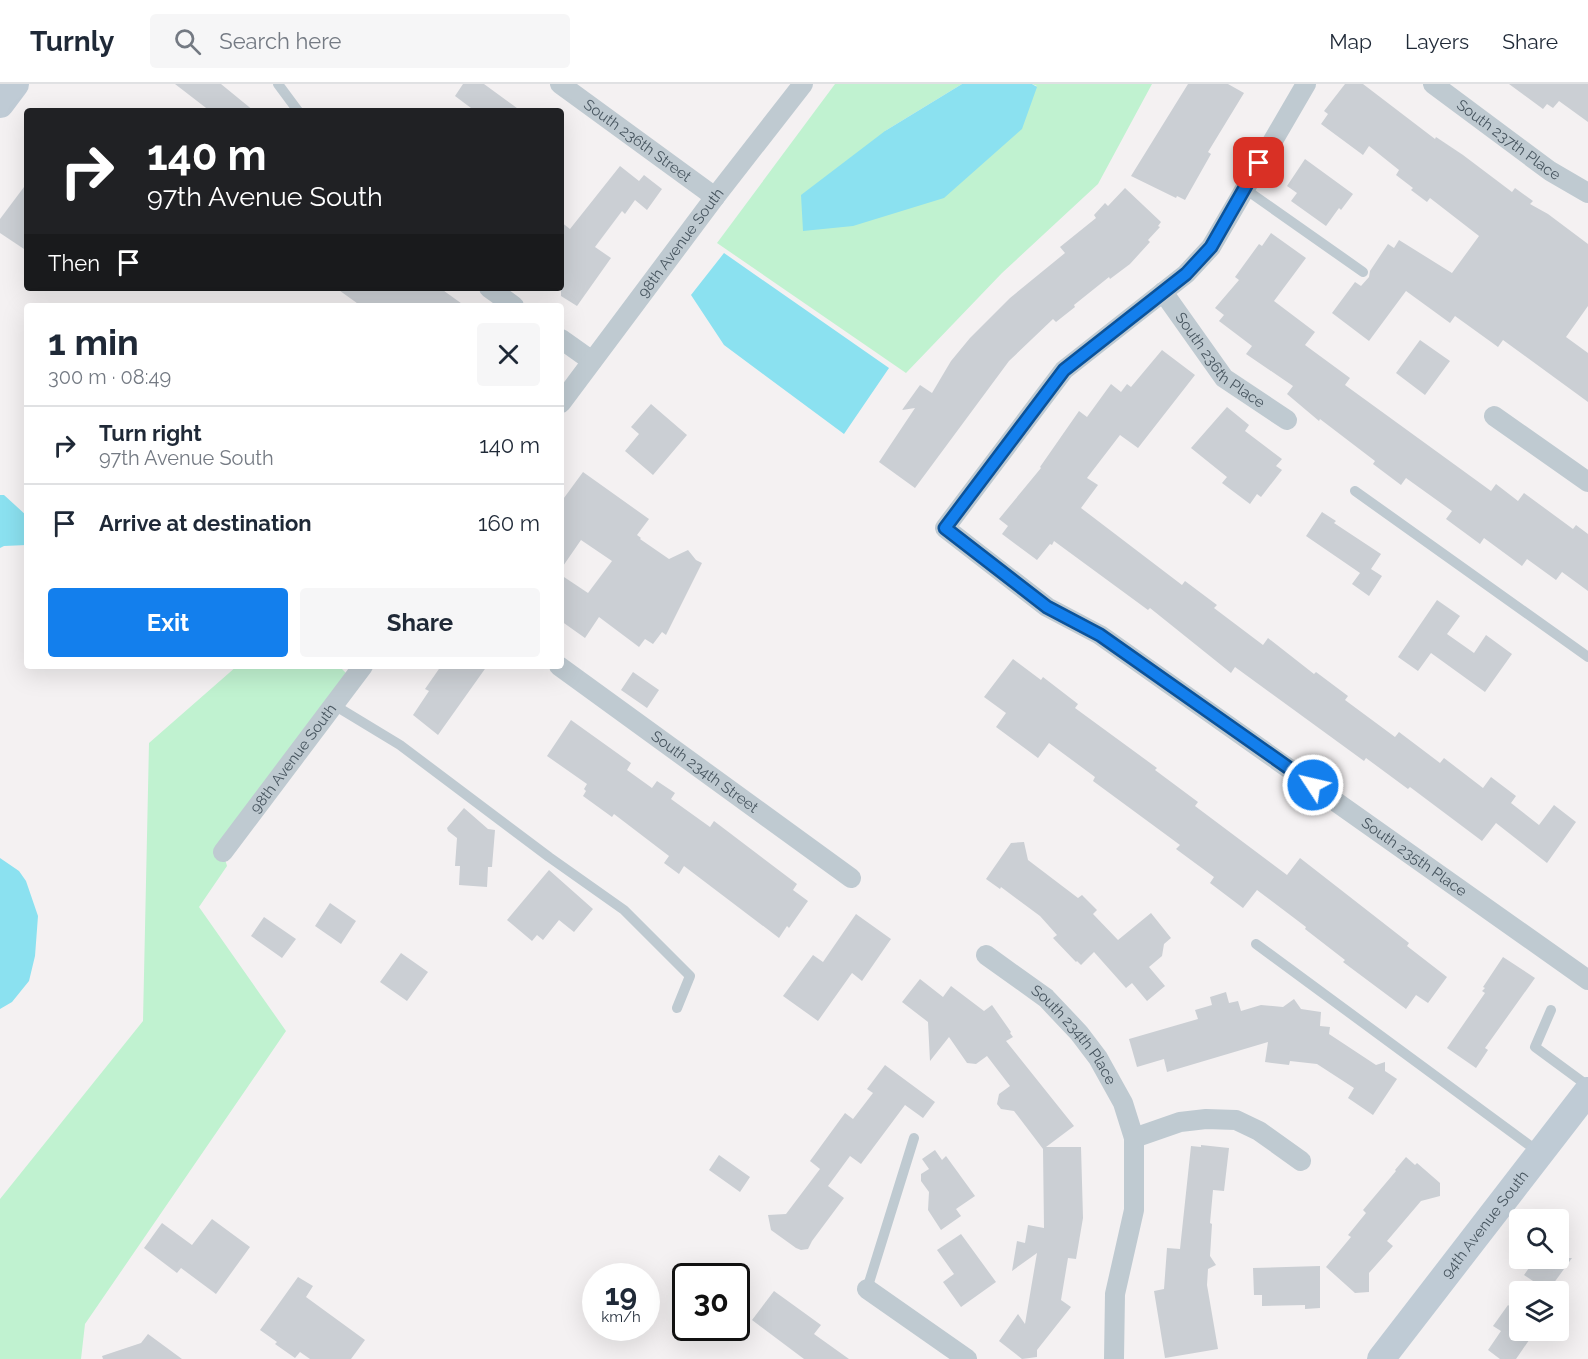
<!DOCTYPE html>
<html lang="en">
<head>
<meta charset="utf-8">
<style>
	:root { --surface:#fff; --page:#f6f6f7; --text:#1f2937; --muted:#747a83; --line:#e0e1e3; --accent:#137fed }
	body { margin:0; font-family:Raleway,sans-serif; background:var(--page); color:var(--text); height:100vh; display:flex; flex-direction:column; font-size:22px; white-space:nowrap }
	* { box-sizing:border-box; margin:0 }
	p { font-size:20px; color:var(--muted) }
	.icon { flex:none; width:33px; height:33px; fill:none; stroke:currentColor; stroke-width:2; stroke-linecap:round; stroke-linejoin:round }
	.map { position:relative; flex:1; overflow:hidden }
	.drawer { position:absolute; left:24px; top:219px; width:540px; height:366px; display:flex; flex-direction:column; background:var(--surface); border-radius:6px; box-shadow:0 6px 24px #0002 }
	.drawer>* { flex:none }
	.banner { position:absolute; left:24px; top:24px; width:540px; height:183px; border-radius:6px; box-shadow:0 6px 24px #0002; background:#202124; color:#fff; overflow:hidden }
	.buttons { position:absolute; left:1509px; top:1125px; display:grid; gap:12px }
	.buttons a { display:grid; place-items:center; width:60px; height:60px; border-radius:6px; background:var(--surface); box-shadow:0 6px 24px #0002; font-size:30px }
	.speed { position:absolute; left:582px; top:1179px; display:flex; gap:12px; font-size:30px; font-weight:700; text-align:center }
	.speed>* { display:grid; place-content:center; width:78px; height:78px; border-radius:50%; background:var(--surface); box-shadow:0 6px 24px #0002; line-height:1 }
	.speed small { font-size:15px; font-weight:400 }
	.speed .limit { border:3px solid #111; border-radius:9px; background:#fff; color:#111 }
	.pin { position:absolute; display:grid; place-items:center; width:51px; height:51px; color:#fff; margin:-26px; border-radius:12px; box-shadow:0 3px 9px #0006 }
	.me { position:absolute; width:66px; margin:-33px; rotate:305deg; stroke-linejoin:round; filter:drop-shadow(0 0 4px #0008) }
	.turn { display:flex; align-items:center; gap:21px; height:126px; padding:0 24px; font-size:27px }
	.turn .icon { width:78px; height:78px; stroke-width:2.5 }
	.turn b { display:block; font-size:42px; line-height:51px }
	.then { display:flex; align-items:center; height:57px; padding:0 24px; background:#0003; gap:12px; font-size:22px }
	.round { display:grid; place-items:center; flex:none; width:63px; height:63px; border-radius:6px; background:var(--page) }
	.summary { display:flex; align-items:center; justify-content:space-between; height:102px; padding:0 24px }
	h1 { font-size:36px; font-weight:700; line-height:45px }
	.primary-button { display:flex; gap:12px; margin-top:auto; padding:12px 24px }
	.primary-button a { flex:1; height:69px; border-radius:6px; background:var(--accent); color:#fff; font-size:24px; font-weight:700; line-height:69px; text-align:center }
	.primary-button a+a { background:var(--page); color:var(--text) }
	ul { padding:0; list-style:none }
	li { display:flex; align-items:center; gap:18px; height:78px; padding:0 24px; border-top:2px solid var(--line) }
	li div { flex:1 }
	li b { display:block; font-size:22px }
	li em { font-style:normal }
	header { display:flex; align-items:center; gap:36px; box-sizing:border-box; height:84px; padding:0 30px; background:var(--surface); border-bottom:2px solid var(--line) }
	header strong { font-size:28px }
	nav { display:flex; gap:33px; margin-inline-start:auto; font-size:21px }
	.search { width:420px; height:54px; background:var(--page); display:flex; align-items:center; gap:15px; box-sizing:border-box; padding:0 21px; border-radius:6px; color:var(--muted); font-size:22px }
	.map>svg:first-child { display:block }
</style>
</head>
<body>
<header>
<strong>Turnly</strong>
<div class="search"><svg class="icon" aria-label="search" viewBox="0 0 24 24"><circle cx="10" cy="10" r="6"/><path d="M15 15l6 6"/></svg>Search here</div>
<nav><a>Map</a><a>Layers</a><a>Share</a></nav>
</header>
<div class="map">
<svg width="1588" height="1275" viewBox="0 0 1588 1275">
	<rect width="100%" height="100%" fill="#f4f1f2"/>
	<path fill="#c0f2d0" d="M835,0H962L885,47L1037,2L1032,0H1152L1098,100L1002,189L906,289L717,159Z
		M237,582H339L353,596L223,768L227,782L199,823L286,947L85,1240L81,1275H0V1115L143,937L149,659Z"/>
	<path fill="#8be1f0" d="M962,0H1032L1037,3L1022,45L944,114L853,142L803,147L801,111L885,47Z
		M724,169L889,284L844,350L724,261L691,211Z
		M0,411H4L27,432V461L4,462L0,464Z
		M0,774L19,787L26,797L38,832L35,872L29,897L12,918L0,925Z"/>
	<path fill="#cbcfd4" d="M175,0H221L254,27H210Z
		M463,0H484L521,27H475L455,12Z
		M1188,0H1228L1244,9L1208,68L1211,70L1185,116L1177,112L1176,114L1131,92Z
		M1345,0H1363L1435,55L1436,53L1463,71L1512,108L1515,104L1533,117L1530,120L1548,130L1588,160V222L1566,253L1588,269V318L1503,256L1498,263L1455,232L1450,239L1406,207L1369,257L1332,229L1355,198L1361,202L1369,193L1370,187L1388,160L1394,164L1399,156L1452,189L1479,152L1430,114L1427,118L1411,106L1413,104L1396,91L1399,86L1369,62L1363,71L1321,40L1328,30L1324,27Z
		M1509,0H1588V38L1559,17L1553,24L1547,20L1543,25Z
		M1305,75L1353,110L1341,126L1339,124L1326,142L1291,117L1297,109L1287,102Z
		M620,82L639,97L644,91L662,105L647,126L635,116L625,130L622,127L595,163L611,174L577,222L561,212V138L570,145Z
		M27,99V167L0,149V135Z
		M1125,104L1161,138L1158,142L1160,143L1148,156L1150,158L1130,180L1110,195L1109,193L1074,221L1075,223L1056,238L1053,235L1009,277L915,404L879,378L915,324L902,326L920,301L932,309L951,277L970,254L1010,214L1065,169L1060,163L1096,134L1094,131L1105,119L1108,122Z
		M1271,149L1306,174L1274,217L1315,248L1305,261L1350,294L1345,301L1491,407L1496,400L1518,417L1524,409L1573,445L1576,441L1588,450V507L1562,488L1556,496L1527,475L1522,482L1484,454L1480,460L1446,435L1452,427L1406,394L1401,401L1373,380L1375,377L1320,335L1319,337L1287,310L1293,302L1246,270L1252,262L1219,237L1224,231L1215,224L1239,196L1235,193L1259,160L1262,162Z
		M336,204H440L465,222H361Z
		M1420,256L1450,277L1425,311L1396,289Z
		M1162,266L1195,291L1138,364L1120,351L1087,394L1098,401L1081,424L1182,501L1185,497L1217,521L1214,524L1263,561L1268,554L1314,590L1316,588L1348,612L1345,616L1395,653L1399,648L1440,679L1444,674L1483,704L1491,693L1516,712L1511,719L1539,741L1554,721L1576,738L1547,779L1496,739L1482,757L1410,703L1408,705L1366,674L1364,677L1235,583L1231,589L1150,524L1148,526L1054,457L1052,461L1050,460L1037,476L1002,450L1008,442L999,435L1041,384L1040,383L1079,327L1087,333L1111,300L1121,308L1127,300L1131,303Z
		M651,320L687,351L653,391L625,367L639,350L631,343Z
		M1227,323L1249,341L1245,347L1282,375L1276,382L1282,386L1261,413L1257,410L1250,420L1222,399L1227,393L1191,364Z
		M583,388L649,435L637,451L641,454L640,455L669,475L688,466L696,476L702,479L666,551L662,548L653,560L645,555L639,563L599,533L585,554L561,537V491L588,509L612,477L581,456L561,485V418Z
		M1322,428L1336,437L1334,439L1381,470L1371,485L1382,492L1369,512L1352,500L1360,489L1306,452Z
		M1437,516L1460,532L1447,550L1474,569L1486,551L1512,570L1485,608L1431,569L1418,587L1398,573Z
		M1013,575L1041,596L1043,593L1078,620L1075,624L1157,684L1155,686L1198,718L1195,722L1287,791L1300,774L1409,859L1407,862L1447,893L1428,919L1416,911L1406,925L1343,878L1345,876L1305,845L1306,843L1257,806L1243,824L1210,799L1214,793L1176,765L1180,761L1093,697L1095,693L1049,659L1038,674L996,643L1006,629L984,613Z
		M441,582H487L438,651L413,631L429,607L425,605Z
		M633,588L659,606L647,624L621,606Z
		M571,636L631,679L627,686L652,704L657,697L675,709L671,715L710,743L714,737L797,800L793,806L808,817L789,844L787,842L779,854L684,782L679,790L664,779L669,772L614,730L612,733L583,712L586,707L584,705L587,700L547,672Z
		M464,724L488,745L495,746L492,783H488L487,803L459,801L460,782H455L457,754L448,747L447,744Z
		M1024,758L1028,776L1078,814L1082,811L1097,826L1093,830L1118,856L1151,829L1171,854L1164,860L1162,872L1149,883L1165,902L1147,917L1132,899L1126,904L1094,868L1081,881L1077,877L1076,878L1053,854L1057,851L1040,832L1001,803L1000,805L986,795L1011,759Z
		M549,786L593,825L574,848L559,836L543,856L537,851L532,857L507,836Z
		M330,819L356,837L341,860L315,842Z
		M856,830L891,855L862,897L852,889L818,937L783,912L813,871L823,878Z
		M264,833L296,855L282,874L251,852Z
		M401,869L428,888L407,917L380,898Z
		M1503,873L1535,894L1485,964L1488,966L1476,984L1447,964L1485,909L1482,907L1485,904L1483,903Z
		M920,895L943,913L951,902L984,927L992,921L1011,948L1010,949L1013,953L1006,957L1074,1042L1046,1063H1081L1083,1134L1076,1175L1068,1174L1061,1216L1071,1223L1037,1266V1273L1022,1275L999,1257L1018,1230L1025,1240L1037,1169L1012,1187L1017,1157L1025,1159L1028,1141L1044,1144L1043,1065L1014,1027L1001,1025L997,1020L999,1010L1010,1002L987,972L976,980L967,979L949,953L930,977L928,938L902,918Z
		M1226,908L1229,919L1238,917L1241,927L1261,921L1283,923L1294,915L1301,925L1321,928L1320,942L1330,943L1329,950L1376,981L1385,978V987L1397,995L1373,1031L1348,1014L1354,1004L1317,980L1290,977L1289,981L1265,978L1268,958L1167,988L1164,975L1137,983L1129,955L1198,935L1195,926L1212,921L1210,913Z
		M885,981L935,1018L923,1034L905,1021L861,1080L850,1072L828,1102L844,1114L812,1157L808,1165L801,1166L796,1164L771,1146L768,1131L786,1130L820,1085L810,1077L845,1029L853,1035L873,1009L867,1005Z
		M1201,1061L1229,1064L1224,1107L1213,1106L1210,1139L1212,1140L1210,1172L1216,1181L1208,1185L1207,1201L1218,1265L1165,1274L1154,1207L1164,1205L1167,1164L1180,1165L1191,1062L1201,1063Z
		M935,1066L942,1076L946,1072L975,1112L956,1125L961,1132L941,1146L928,1126L929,1108L921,1097V1090L929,1085L922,1075Z
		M719,1071L750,1093L740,1108L709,1086Z
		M1406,1073L1415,1081L1417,1079L1440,1099V1112L1421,1117L1387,1157L1393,1162L1369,1189V1208L1355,1209L1326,1183L1351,1153L1348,1151L1366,1129L1363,1126L1396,1087L1395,1086Z
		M212,1135L250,1163L216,1210L181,1184L177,1189L144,1164L162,1139L192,1161Z
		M961,1150L996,1198L961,1223L943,1198L954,1190L937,1166Z
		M1536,1174H1572L1548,1207L1524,1191Z
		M1320,1182V1224L1305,1225V1221L1262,1222V1211H1254L1253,1184Z
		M298,1193L313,1202L306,1213L365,1256L351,1275H310L300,1268L295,1274L275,1260L277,1258L260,1246Z
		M774,1207L821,1241L814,1250L849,1275H804L752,1236Z
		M1508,1221L1516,1227L1520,1222V1246H1536L1516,1275H1500L1488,1266L1501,1247L1493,1242Z
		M148,1250L182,1275H103L102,1272L141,1259Z"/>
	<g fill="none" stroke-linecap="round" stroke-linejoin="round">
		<path stroke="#bfcad1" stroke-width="10" d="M278,0L298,27
			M1245,105L1363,188
			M1355,407L1588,573
			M334,621L400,661L549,773L624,826L690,892L677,924
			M1256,860L1540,1069
			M1551,926L1535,963L1588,1002
			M867,1205L914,1054"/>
		<g stroke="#bfcad1" stroke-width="20">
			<path id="s1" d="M560,0L715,113"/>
			<path id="s2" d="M1306,0L1211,163L1186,190L1064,286L945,444L1047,523L1100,551L1588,896"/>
			<path id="s3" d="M1433,0L1550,87L1588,109"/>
			<path d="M489,204L514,222"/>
			<path id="s4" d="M1163,208L1224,294L1287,336"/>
			<path d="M561,255L592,277"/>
			<path id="s5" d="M561,319L715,113L803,0"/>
			<path d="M1494,332L1588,398"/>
			<path id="s6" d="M559,582L851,794"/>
			<path id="s7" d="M223,768L363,582"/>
			<path id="s8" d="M986,871L1046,914L1079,949L1098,974L1123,1019L1134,1054V1126L1115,1210L1114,1275"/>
			<path d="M1134,1054L1180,1038L1206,1035L1236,1036L1259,1047L1301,1077"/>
			<path d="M867,1205L967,1275"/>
		</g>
		<g stroke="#bfcbd5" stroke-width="28">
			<path d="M0,20L15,0"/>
			<path id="s9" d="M1381,1275L1588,1007"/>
		</g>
	</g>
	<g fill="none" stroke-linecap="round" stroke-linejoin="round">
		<g stroke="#0c539a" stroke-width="15">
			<path id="route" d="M1259,79L1211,163L1186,190L1064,286L945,444L1047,523L1100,551L1313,701"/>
		</g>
		<use href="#route" stroke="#137fed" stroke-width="10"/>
	</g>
	<g text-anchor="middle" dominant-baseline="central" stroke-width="5" stroke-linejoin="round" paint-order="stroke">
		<g font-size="15" fill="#485660" stroke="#fff">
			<text stroke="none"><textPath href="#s1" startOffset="96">South 236th Street</textPath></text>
			<text stroke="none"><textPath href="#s3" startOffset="94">South 237th Place</textPath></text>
			<text stroke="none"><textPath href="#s5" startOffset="200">98th Avenue South</textPath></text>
			<text stroke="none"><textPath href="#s4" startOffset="90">South 236th Place</textPath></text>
			<text stroke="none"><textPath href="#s7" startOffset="117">98th Avenue South</textPath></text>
			<text stroke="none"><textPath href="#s6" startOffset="180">South 234th Street</textPath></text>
			<text stroke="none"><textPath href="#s2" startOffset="1152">South 235th Place</textPath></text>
			<text stroke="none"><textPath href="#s8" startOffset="120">South 234th Place</textPath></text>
			<text stroke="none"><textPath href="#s9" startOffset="170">94th Avenue South</textPath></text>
		</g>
	</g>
</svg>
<div class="buttons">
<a><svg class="icon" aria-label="search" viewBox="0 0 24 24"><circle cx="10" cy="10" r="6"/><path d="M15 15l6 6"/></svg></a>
<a><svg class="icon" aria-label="layers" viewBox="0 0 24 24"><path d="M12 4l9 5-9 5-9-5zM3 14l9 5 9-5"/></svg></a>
</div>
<div class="speed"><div>19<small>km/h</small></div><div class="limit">30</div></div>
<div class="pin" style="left:1259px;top:79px;background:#d93025"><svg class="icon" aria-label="arrive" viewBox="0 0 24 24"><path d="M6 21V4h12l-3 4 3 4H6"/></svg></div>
<svg class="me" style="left:1313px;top:701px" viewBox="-20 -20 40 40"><circle r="17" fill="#137fed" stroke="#fff" stroke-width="3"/><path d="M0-11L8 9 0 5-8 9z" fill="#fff"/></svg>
<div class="banner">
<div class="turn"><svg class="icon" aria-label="right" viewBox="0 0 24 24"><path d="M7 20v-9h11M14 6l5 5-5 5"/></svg><div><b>140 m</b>97th Avenue South</div></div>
<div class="then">Then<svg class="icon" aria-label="arrive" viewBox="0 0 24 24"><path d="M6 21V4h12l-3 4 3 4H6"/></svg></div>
</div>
<section class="drawer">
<div class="summary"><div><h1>1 min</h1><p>300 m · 08:49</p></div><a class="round"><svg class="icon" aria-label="close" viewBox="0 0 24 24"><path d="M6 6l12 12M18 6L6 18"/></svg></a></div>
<ul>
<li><svg class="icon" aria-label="right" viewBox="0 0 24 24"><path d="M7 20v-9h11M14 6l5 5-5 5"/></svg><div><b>Turn right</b><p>97th Avenue South</p></div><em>140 m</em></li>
<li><svg class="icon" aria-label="arrive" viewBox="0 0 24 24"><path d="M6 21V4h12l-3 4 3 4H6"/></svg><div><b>Arrive at destination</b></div><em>160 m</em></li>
</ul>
<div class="primary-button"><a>Exit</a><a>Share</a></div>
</section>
</div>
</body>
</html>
